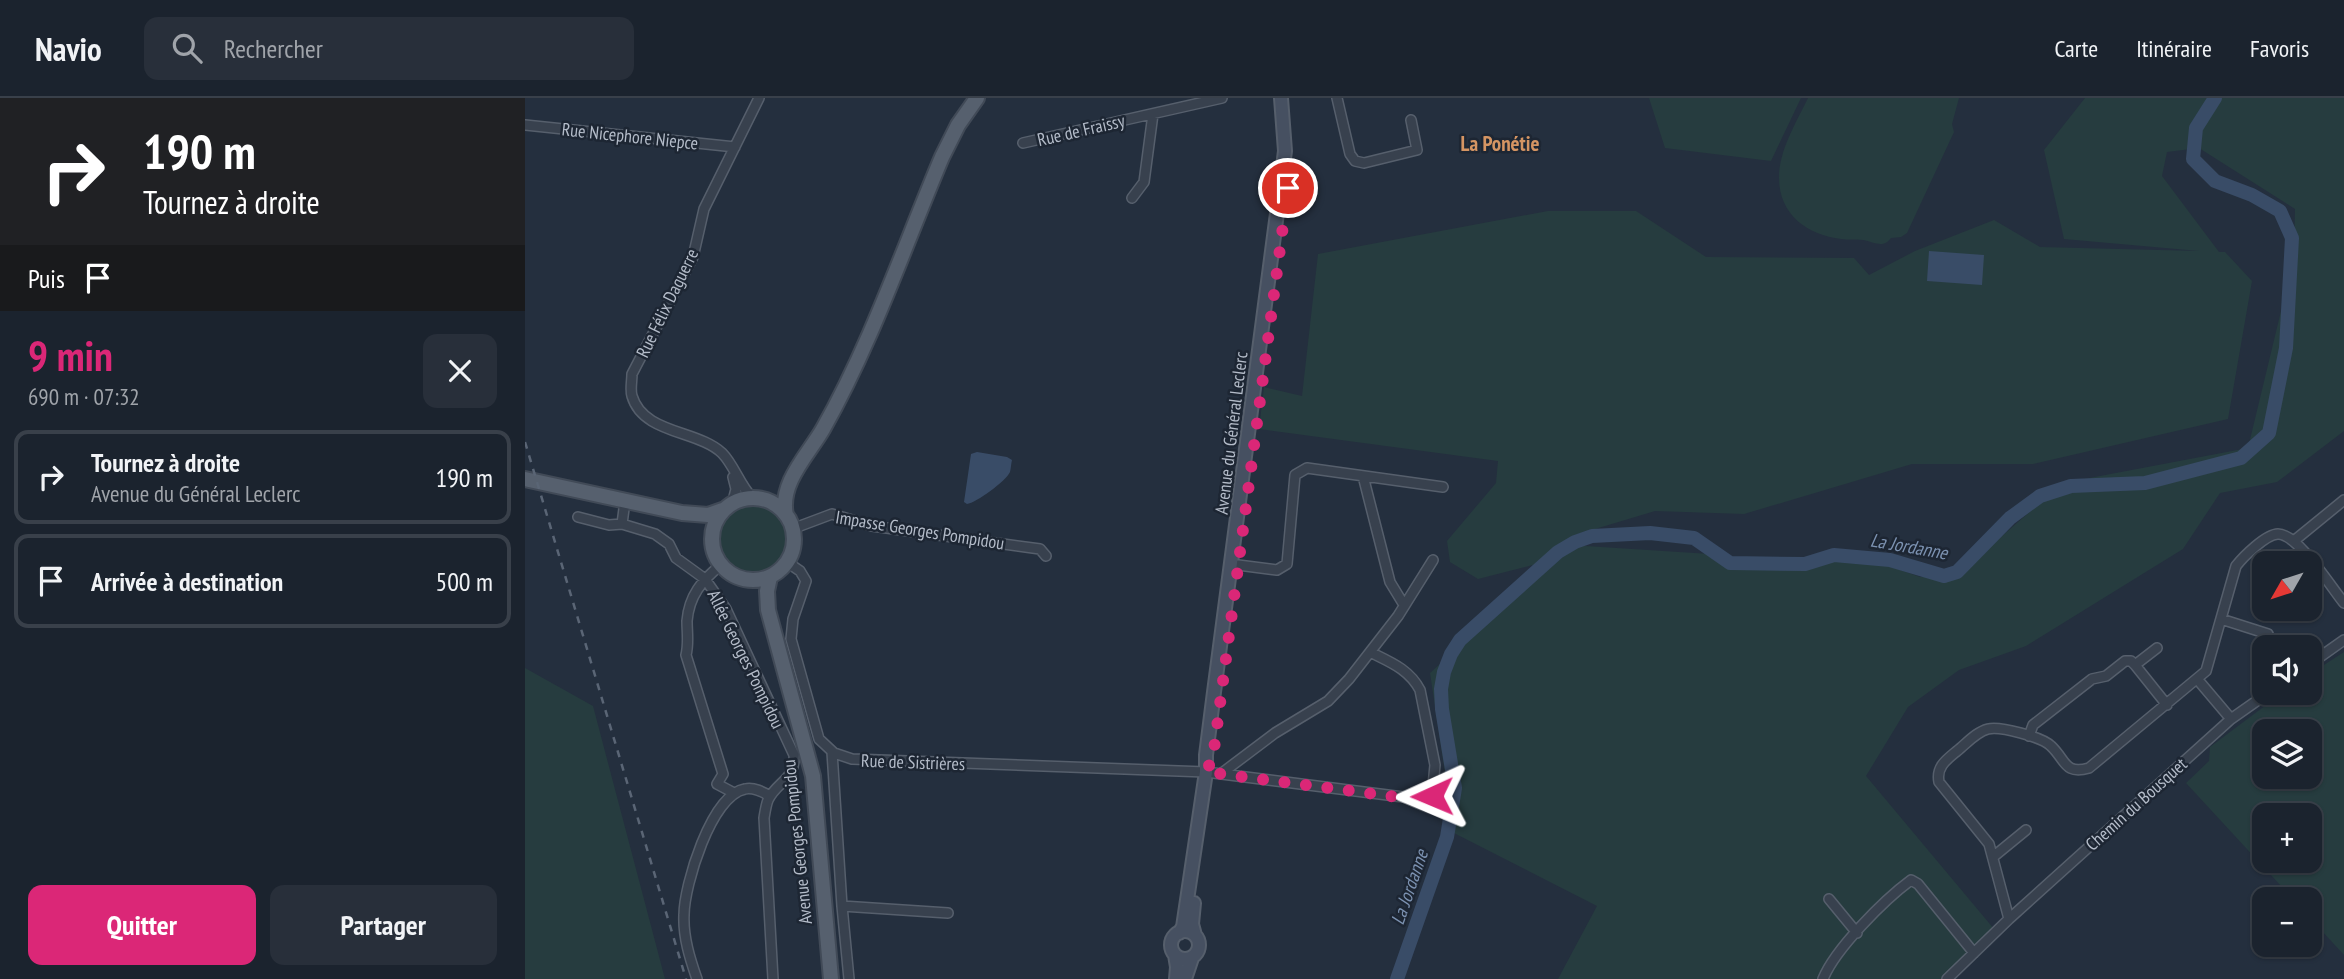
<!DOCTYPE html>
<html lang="fr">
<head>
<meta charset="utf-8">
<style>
	:root { --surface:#1b232e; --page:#282f3a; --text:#f1f3f6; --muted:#a0a4aa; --line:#39404a; --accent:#db2777 }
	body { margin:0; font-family:"PT Sans Narrow",sans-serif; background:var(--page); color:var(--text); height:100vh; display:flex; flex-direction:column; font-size:26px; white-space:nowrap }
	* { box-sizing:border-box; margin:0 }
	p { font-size:23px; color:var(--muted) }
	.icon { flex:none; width:38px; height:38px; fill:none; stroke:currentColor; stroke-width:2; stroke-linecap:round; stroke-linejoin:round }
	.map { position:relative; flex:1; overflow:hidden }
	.drawer { display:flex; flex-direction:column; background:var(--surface); width:525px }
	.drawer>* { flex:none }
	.guide { background:#202124; color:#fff; overflow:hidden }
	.needle { width:46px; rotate:231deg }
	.buttons { position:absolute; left:1727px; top:453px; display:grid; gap:14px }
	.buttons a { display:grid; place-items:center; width:70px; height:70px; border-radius:14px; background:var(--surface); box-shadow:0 2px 5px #0004,0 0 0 2px var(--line); font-size:35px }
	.pin { position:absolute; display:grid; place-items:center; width:60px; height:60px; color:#fff; margin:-30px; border:4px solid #fff; border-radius:50%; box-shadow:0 2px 7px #0007 }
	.me { position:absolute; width:77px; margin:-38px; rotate:269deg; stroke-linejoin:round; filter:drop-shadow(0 0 5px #0008) }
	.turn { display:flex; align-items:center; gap:24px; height:147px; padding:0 28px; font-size:32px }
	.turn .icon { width:91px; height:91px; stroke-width:2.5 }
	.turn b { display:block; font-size:49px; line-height:60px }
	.then { display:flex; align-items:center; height:66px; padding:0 28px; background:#0003; gap:14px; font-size:26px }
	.round { display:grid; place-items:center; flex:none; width:74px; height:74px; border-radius:14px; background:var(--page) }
	.overview { display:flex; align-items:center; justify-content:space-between; height:119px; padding:0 28px }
	h1 { font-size:42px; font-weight:800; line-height:52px; color:var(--accent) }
	.action { display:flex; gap:14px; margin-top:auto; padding:14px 28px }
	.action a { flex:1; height:80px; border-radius:14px; background:var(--accent); color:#fff; font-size:28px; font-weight:800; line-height:80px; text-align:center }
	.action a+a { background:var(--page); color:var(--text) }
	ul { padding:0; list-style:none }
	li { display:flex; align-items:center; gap:21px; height:94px; margin:0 14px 10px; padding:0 14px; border:4px solid var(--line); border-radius:14px }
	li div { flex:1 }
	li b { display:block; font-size:26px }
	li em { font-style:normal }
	header { display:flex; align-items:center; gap:42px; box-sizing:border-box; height:98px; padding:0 35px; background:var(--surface); border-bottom:2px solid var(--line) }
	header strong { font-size:33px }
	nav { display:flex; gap:38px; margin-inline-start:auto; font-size:24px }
	.search { width:490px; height:63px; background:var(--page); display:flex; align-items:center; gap:18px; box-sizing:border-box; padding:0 24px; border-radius:14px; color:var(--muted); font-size:26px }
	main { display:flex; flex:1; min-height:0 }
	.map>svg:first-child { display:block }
</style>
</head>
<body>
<header>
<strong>Navio</strong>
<div class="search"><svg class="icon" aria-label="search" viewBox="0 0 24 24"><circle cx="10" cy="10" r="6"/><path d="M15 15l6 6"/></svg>Rechercher</div>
<nav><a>Carte</a><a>Itinéraire</a><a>Favoris</a></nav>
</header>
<main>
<section class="drawer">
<div class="guide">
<div class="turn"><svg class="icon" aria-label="right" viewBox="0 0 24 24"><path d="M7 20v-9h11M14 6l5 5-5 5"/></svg><div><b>190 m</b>Tournez à droite</div></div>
<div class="then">Puis<svg class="icon" aria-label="arrive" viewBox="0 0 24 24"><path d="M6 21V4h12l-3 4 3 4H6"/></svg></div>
</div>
<div class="overview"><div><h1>9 min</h1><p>690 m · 07:32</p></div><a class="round"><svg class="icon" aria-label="close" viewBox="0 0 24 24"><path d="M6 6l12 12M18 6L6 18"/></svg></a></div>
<ul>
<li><svg class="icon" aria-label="right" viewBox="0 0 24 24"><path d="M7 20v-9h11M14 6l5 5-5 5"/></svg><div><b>Tournez à droite</b><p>Avenue du Général Leclerc</p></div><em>190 m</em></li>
<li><svg class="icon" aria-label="arrive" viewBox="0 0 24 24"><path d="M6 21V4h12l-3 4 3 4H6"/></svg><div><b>Arrivée à destination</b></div><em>500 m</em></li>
</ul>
<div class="action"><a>Quitter</a><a>Partager</a></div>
</section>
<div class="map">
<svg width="1819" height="881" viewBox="0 0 1819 881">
	<rect width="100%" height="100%" fill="#242f3e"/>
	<path fill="#263c3f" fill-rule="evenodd" d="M1124,0H1276L1246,63L1140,50Z
		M1283,0H1434L1427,26L1429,34L1382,135L1376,139L1366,140C1358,151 1349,144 1338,142C1331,141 1323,142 1316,141C1283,137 1254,117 1254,80C1254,52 1271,25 1283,0Z
		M1560,0H1819V333L1752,384L1695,395L1658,451L1501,548L1434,572L1383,609L1341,678L1469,831L1418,881H1033L1072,808L929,735L905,575L1045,447L1185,456L1209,467L1278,469L1310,459L1350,463L1395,479L1432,477L1538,385L1723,350L1769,159L1770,111L1674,50L1642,54L1637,78L1694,154H1700L1727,183L1703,321L1508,366H1387L1219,416L1130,413L1050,437L1016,465L953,481L925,464L922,443L971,385L973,363L734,331L739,289L777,298L793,156L1023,113H1111L1181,159L1329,160L1344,177L1390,153L1469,122L1515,149L1674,153L1539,141L1519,52Z
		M193 442a35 35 0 1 1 70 0a35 35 0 1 1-70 0Z
		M1819,554V857L1785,820V802L1768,801L1661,685L1684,663L1685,649L1757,595H1785V576ZM1740,634H1785V679H1740ZM1740,718H1785V763H1740Z
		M0,570L68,608L140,881H0Z"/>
	<path fill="#394c67" d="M1404,153L1459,157L1457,187L1402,183Z
		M452,354L482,359L487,362C486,366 486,370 485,374C481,383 451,405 442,406L439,404L446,356Z"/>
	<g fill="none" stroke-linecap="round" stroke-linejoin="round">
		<path stroke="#394c67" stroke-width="14" d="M872,881L922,739L930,690L917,611L916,591L919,574L926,556L935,542L1033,454L1050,444L1067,438L1125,435L1169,440L1205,465L1280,466L1309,457L1365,462L1419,478L1432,474L1485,420L1515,398L1546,388L1620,385L1716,360L1744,335L1761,250L1767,140L1755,113L1727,97L1690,83L1668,61L1671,30L1690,0"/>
		<g stroke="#565f6c" stroke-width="12">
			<path id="street" d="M812,0L825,56L830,63L839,65L892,52L886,22
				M0,27L210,49
				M498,45L697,0
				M607,100L619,84L628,16
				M838,378L865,484L879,507
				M228,401C214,386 209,367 197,355C173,332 118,336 107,298C105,292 107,283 107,276L168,159L179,111L234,0
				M207,407L211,391L208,379
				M53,419L84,427L97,426L130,436L144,446L151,460L180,481L201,511L269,657C271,682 252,683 243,702C241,707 240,714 239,720L248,881
				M97,426L100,403
				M267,431L307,416L347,428L515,451L521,458
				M1770,442L1819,402
				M262,464L275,473L281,483L268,521L266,541L294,641L309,655L327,661L681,674L902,702L907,698L910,667L895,592C884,571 865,564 845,554
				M196,467C177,482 164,498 162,523C162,535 164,545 161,557L198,676L192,686L209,695
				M713,467L752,472L762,466L770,377L782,370L918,389
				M1696,521L1743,536
				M1785,566L1819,542
				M1610,567L1632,550
				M1673,582L1706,621
				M1504,638L1508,627L1567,581L1581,578L1600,563H1606L1610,567L1642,607
				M307,654L317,808L324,881
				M697,675L750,635L803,603L824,581L873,518L908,462
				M1468,759L1501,732
				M1304,801L1332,835
				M317,808L423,815
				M1484,821L1464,746L1414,684C1411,669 1421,662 1432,653C1441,646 1451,634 1463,631C1475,628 1517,639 1526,648C1541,662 1539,677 1564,670L1681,573L1711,468C1718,459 1741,436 1753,436C1773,436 1806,489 1819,505
				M172,881C165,861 158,839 159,817C159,788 186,697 220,691C229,689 238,694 245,698
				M1298,881C1310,851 1359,802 1386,782L1393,786L1449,855
				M1422,881L1484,821L1706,621L1743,595"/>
		</g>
		<g stroke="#565f6c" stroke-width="16">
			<path id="secondary" d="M669,805L667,826L670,837
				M646 847a14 14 0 1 1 28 0a14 14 0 1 1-28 0Z
				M654,835L658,829L681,674V657L689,594L754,100L760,53L756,0
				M650,857L652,869L651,881
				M660,881L667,860"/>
		</g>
		<g stroke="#414a57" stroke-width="18">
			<path id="primary" d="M0,381L157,415L183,417L200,411
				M187 441a41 41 0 1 1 82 0a41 41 0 1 1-82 0Z
				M261,417C254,385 283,357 298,331C346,246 379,149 417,59L433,27L452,0
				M245,479L242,493L243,512L288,678L306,881"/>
		</g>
		<use href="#street" stroke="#38414e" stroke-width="9"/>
		<use href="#secondary" stroke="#465061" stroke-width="12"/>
		<use href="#primary" stroke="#56606e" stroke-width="14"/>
		<path stroke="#5a6575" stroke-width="2.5" stroke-dasharray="7 7" stroke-linecap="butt" d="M0,344L161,881"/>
	</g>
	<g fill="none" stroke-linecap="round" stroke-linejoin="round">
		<path stroke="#db2777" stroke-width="12" stroke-dasharray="0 21.6" d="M763,90L688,659L681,674L896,702L907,698"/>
	</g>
	<g text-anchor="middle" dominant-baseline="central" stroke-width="5" stroke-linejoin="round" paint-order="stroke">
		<g font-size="18" fill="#b4bcc9" stroke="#1d2633">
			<text transform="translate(556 32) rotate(-13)">Rue de Fraissy</text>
			<text transform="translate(105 38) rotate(6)">Rue Nicephore Niepce</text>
			<text transform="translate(142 205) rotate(-64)">Rue Félix Daguerre</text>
			<text transform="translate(706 335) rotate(-83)">Avenue du Général Leclerc</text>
			<text transform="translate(395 432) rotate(9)">Impasse Georges Pompidou</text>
			<text transform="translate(221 561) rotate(64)">Allée Georges Pompidou</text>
			<text transform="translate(388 664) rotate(2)">Rue de Sistrières</text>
			<text transform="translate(1611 706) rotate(-42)">Chemin du Bousquet</text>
			<text transform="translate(272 744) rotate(-96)">Avenue Georges Pompidou</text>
		</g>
		<g font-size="19" font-style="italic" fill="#7c92b1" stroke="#1d2633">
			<text transform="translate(1384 448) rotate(10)">La Jordanne</text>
			<text transform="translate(884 789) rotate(-71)">La Jordanne</text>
		</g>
		<g font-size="21" font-weight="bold" fill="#d59563" stroke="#1d2633">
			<text x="975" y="45">La Ponétie</text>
		</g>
	</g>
</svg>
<div class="buttons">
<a><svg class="needle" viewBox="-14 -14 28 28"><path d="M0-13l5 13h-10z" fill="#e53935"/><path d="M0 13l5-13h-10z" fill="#a0a4aa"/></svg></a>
<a><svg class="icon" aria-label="sound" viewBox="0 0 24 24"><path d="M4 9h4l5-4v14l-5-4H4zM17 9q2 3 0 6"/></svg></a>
<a><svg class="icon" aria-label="layers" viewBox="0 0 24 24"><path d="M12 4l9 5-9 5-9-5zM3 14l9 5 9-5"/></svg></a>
<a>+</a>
<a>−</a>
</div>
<div class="pin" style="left:763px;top:90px;background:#d93025"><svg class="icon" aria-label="arrive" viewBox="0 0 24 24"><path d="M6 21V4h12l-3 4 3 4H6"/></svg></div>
<svg class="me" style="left:907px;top:698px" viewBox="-20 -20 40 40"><path d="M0-17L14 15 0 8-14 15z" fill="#db2777" stroke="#fff" stroke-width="4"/></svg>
</div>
</main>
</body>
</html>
